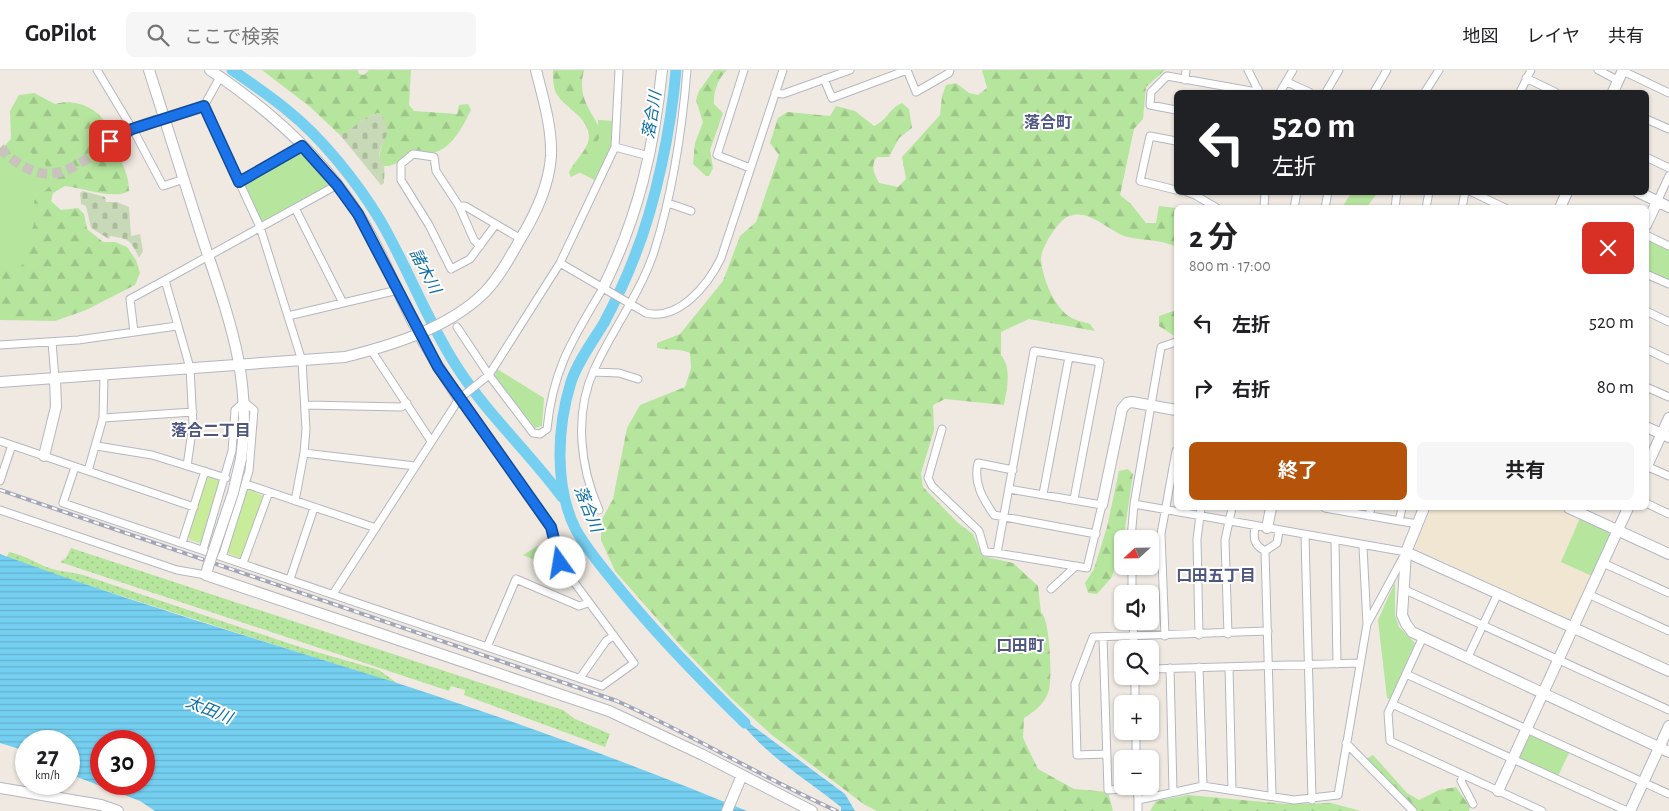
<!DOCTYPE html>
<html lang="ja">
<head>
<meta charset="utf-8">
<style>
	:root { --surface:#fff; --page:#f6f6f6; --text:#202124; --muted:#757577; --line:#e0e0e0; --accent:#b45309 }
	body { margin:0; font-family:"Alegreya Sans","Noto Sans JP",sans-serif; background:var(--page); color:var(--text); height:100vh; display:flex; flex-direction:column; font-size:19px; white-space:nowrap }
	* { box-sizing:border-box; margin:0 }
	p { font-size:16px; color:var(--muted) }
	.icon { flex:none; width:28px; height:28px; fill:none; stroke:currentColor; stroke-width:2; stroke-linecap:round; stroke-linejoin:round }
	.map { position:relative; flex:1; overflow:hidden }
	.panel { position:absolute; left:1174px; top:135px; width:475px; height:305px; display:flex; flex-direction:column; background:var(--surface); border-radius:8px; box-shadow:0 1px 4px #0004 }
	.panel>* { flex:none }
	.hud { position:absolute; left:1174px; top:20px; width:475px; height:105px; border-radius:8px; box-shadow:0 1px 4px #0004; background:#202124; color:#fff; overflow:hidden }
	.needle { width:32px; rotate:248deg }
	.buttons { position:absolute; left:1114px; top:460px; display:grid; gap:10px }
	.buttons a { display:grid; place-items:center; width:45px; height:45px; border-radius:8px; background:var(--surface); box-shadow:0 1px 4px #0004; font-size:25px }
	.speed { position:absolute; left:15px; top:660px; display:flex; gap:10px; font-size:25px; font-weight:700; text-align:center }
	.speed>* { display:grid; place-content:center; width:65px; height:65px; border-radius:50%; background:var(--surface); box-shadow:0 1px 4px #0004; line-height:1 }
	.speed small { font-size:12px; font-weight:400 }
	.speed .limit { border:8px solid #d22; background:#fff; color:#111 }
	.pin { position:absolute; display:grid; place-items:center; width:42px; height:42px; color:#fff; margin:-21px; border-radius:10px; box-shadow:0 2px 8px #0006 }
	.me { position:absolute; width:55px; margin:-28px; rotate:347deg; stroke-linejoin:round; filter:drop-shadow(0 0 4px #0008) }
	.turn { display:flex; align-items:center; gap:18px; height:105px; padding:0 15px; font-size:22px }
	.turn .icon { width:65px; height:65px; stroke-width:2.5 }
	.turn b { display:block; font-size:35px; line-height:42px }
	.round { display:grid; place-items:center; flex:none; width:52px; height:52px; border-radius:8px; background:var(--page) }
	.head { display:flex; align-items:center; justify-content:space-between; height:85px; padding:0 15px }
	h1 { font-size:30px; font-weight:700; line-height:38px }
	.cta { display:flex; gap:10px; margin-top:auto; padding:10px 15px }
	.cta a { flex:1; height:58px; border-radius:8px; background:var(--accent); color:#fff; font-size:20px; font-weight:700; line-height:58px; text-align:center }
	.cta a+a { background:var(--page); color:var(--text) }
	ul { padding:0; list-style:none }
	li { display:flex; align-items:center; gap:15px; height:65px; padding:0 15px }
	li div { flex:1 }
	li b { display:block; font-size:19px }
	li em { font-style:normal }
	header { display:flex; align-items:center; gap:30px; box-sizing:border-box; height:70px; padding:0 25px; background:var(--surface); border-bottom:1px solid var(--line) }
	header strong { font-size:24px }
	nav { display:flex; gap:28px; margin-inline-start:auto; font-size:18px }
	.search { width:350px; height:45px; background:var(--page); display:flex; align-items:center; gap:12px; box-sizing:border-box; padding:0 18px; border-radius:8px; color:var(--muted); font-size:19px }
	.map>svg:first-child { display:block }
</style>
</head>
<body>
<header>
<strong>GoPilot</strong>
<div class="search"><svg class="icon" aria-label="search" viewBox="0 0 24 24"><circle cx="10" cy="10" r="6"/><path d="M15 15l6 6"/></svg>ここで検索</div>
<nav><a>地図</a><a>レイヤ</a><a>共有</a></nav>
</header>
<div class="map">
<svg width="1669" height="741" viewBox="0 0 1669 741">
	<defs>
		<pattern id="grass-dots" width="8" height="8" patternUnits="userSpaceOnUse" patternTransform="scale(1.25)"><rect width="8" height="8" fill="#b6e59e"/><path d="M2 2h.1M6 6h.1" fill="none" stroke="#9dc588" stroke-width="1.8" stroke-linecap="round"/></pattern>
		<pattern id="forest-firs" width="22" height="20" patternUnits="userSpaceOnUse" patternTransform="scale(1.25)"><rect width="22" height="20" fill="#b6e59e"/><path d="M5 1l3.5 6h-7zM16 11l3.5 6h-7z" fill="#9dc588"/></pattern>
		<pattern id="cemetery-stones" width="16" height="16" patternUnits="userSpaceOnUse" patternTransform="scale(1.25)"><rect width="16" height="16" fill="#c8d9b8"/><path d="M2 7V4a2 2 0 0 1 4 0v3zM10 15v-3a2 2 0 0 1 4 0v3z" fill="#acbb9e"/></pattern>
		<pattern id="water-rules" width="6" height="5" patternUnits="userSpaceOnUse" patternTransform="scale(1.25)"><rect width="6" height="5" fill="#75cff0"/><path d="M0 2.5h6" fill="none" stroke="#66b2ce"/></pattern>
	</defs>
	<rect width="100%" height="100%" fill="#efe9e1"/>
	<path fill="#f0e6d1" d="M1432,438H1556L1580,448L1561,492L1592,506L1572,548L1568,549L1416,479L1414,476Z"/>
	<path fill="url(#grass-dots)" d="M71,478L563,640L575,649L610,664L605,677L464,625L465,620L451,616L449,621L60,492L66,488Z
		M9,482C25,485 37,494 52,499C62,502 73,502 83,505L303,578L379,600L398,614L62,507L7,487Z"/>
	<path fill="url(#forest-firs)" d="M262,0H358L359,4L364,5L369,0H411L409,35L414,41L457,44L459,35L468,34L471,40C464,54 453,77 436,82C430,84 420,80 413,80C404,87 396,97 384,96L379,89C380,70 394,63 380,43C363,45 355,59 340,65L309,36Z
		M553,0H584C576,31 594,42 605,69L587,99L571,107L569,103C574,90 589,80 589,66C588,46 564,38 556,23C553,16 553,7 553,0Z
		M714,0H727C718,8 713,23 714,34L723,43L710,80L713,98L709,106H706L693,94L695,73L703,52L696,30L699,21Z
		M982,0H1165L1146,17L1143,49L1134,59L1120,125L1131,134L1146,153H1156L1159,136L1176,138V177C1161,169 1145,171 1128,167C1109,162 1090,138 1069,146C1058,150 1041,178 1041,189C1042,208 1055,240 1072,248C1077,251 1085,252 1090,254L1095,261L1029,249L1001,262V285C1012,299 1007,318 1004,335L945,329L933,335L934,360L921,403L923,417L958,453L973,464L982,486L1013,493L1038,516L1041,542C1050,549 1053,612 1048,623C1043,635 1035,641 1024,648L1023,668L1038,699L1074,719L1108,722L1113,741H877L865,735L772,665L732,629L680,575L615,501L601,470V451L613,429L627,358L640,335L685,317L691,298L690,283C679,278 669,281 657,278V273L680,264L723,211L740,166L756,152L779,85L770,73L778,48L787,42L830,46L836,36L855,41L874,56C889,49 888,39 902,33L909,39L912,58L899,68L889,87H877C870,96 874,104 879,113L898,117L906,109L902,87L940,45L942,26L946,15L956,13L969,23L978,25L987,18Z
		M34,23L55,34C75,28 99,38 107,56L103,64C116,81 129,99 129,121C115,130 83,118 65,116L53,123L51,131L61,140L78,138L84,144L87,159L103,172H115L127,177L136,190L140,203L135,215L86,240L55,251L0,250V80L11,69L10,41L19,25Z
		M1176,240V267L1159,256V246Z
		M1128,399L1133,404L1124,465L1112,507L1097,524L1088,523L1085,513L1094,499L1107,457L1119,401Z
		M1373,685L1407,723L1419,730L1439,720L1456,717L1470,737L1469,741H1416L1366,689Z
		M1188,725L1285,734L1331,733L1361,741H1150L1156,731Z"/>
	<path fill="url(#cemetery-stones)" d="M380,43C396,65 381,68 379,85C379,91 383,92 384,96C385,101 384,108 384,113L381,115L340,65C355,59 363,45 380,43Z
		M83,121L105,127L106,132H117L129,137L131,166L140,164L143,181L139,188C131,170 129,169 110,166L109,169L91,158L86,136L81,134L80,123Z"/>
	<path fill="#b6e59e" d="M598,50L615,51L614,76L596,111L579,102L599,68Z
		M31,82L37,91L44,92L52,107L49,117L34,131V154L27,172V190L19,198L0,200V105C12,99 17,85 31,82Z
		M298,84H302L328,114V117L261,153L242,113Z
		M1352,122H1377V123L1367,137H1342Z
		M1649,171L1669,180V210L1646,200V172Z
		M497,299L544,328L542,356L535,358L495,306Z
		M1580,448L1608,462L1610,465L1592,506L1561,492Z
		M549,469L557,500L523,485Z
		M1395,512V545L1399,557L1415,573L1390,629L1387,628L1378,550Z
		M1533,665L1570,681L1558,706L1521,689L1520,686L1528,666Z"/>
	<path fill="#c9ec9a" d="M210,407L222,411L203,474L190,470L187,466L207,408Z
		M248,418L263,426L242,487L240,488L227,483Z"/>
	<path fill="url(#water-rules)" fill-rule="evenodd" d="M0,484C130,532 264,571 397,613C515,651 632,694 747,741H155L140,731L69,704V671H26V681L0,673ZM101,671H144V714H101Z
		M734,642L845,724L855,741H841V737C804,707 759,682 734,642Z"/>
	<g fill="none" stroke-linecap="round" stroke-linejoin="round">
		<path stroke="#75cff0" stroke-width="11" d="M232,0C251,13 270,26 287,40C322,68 357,112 380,150C408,198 427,251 457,297C487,344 529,382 562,427
			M676,0C671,59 656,133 634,188C626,209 615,232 604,253C593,271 578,291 571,312C557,357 554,417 576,460C589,483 607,503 623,523C661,569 702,611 745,653"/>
		<path stroke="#c8c4bd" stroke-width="10" stroke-dasharray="10 5" stroke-linecap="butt" d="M0,78C44,121 68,104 111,71"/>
		<g stroke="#b4b7c1" stroke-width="9">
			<path id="street" d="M97,0L136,65L163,116L184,109
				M744,0L717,85L750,98
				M907,0L916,22L949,3L950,0
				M1248,0L1259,22
				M1598,0L1619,11
				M1623,1L1669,23
				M1526,8L1555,22
				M824,9L832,28L907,0
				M1185,10L1186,0
				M1287,12L1309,22
				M1280,22L1293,0
				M1326,22L1339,0
				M1374,22L1387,0
				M1425,22L1439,0
				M1520,22L1531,0
				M775,23L783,24L850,0
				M204,36L260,157L302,291L306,359L304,383L295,431
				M1176,40L1150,35L1151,22L1167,6L1251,21L1258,19
				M164,48L204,36L220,7
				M1646,49L1669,59
				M1176,71L1150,66L1140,111L1176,120
				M615,77L649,86
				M1646,87L1669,98
				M239,111L302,76
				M1187,122L1195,125L1217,138
				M1472,122L1505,138
				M1657,132L1669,106
				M668,133L691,141
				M459,136H465L521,169
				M295,138L343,233
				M1264,138L1265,122
				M1294,138L1297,122
				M1325,138L1328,122
				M1395,138L1397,122
				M1426,138L1429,122
				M1462,138L1465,122
				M1646,165L1669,176
				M480,176L474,170L459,136L436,101L434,87L413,84L401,94V110L429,155L451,199L470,189L496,154
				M560,193L646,243C679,251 708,215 721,188L783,0
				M1646,204L1669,214
				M1646,241L1669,252
				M288,246L398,220
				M457,257L489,305L533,363L540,364L547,359C553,298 573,269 603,218
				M134,262L130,229L165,210
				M52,272L55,309
				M0,275L78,270L177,256
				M1646,279L1669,290
				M371,280L431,371
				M593,302L619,303L638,309
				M1646,317L1669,327
				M306,335L401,337L407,333
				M103,348L193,342
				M942,359L928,408L932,416L979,461L985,482L997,483
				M0,371L88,401L103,348L104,305
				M97,376L152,385L226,408
				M304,383L415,396
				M187,396L193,354L190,298L165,210L337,115
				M1646,396L1669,406
				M75,397L63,433L602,616L634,593L560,493L551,457L459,329
				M1013,400L978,393C973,413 983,429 994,445L1096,464
				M88,401L194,437
				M0,411L12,375
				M246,414L376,458
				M1009,419L1102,435L1087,498L997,483L1034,281L1100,292L1074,429
				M1043,424L1069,287
				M1646,433L1669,444
				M1134,434L1406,482L1367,554L1338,725L1294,730L1203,716L1138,730L1137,716
				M1325,438L1417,454
				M0,440L177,500L206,505
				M599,440C580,397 574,344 594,300C612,260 640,224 654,182C673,122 682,62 687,0
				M1369,446L1371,438
				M1399,451L1402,438
				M1255,456C1253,469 1254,475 1265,481
				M1305,466L1312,730
				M1131,469L1134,434L1161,277L1176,272
				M1335,471L1337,594
				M182,473L205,401
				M1363,477L1367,554
				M203,480L232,381L235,340L244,332L254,340L249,401L222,487
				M1265,481L1272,725
				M1265,481L1277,473L1279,461
				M243,493L269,422
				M1603,493L1669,523
				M1132,496V524
				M290,509L314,438
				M1051,519L1076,496
				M1403,519L1669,640
				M333,524L459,329L489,305L560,193L615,77L619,0
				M1588,524L1669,561
				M1133,551L1134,579
				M1228,564L1225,470L1232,438
				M1199,565L1197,469L1201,438
				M1165,566L1161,464L1176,381
				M1103,567L1108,720L1137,718
				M1422,569L1388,643L1390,671L1542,741
				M487,577L516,509L579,536L588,533
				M1467,589L1498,523
				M1199,597L1203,716
				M1229,597L1232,720
				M1170,598L1173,721
				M1150,599L1360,593
				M1406,604L1669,724
				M1135,606V634
				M580,608L606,571L613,566
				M1392,634L1627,741
				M1136,661V689
				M1346,673L1413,741
				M1106,684L1077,685L1075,614L1093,567L1268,561
				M1463,705L1461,711L1473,734
				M1138,741V730"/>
		</g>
		<g stroke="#b4b7c1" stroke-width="12">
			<path id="secondary" d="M149,0C167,56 184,111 202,167C227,243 253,307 241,389
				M210,0C267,38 321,86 359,145C383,183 398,225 419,264C431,286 445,307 459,329
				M1613,22L1623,0
				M111,71L132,59L164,48
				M1638,122L1669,137
				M1560,138L1567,122
				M1646,155L1657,132
				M603,218C638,147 654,79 662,0
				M0,312L345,287C393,275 449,258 485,222C500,206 510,187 521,168C536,143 549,116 551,86C552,57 543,28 536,0
				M1646,357L1669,367
				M44,386L56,337L55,309
				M1646,398L1669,348
				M1102,435L1122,339L1127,333L1132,332L1176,340
				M1424,438L1406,482L1402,545L1406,554L1412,562L1669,682
				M1569,438L1669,484
				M1267,458L1271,438
				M1406,482L1669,601
				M208,497L206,505L609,641L703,685L812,741
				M0,718L101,735L118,741
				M1498,721L1628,438
				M727,741L742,705
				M1630,741L1669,656"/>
		</g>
		<use href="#street" stroke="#fff" stroke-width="7"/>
		<use href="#secondary" stroke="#fff" stroke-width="10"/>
		<g stroke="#a3a6b8" stroke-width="4">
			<path id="rail" d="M0,420L617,631C692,665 762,707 837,741"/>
		</g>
		<use href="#rail" stroke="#fff" stroke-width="2" stroke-dasharray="5.5" stroke-linecap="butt"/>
		<g stroke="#b4b7c1" stroke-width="12" stroke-linecap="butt">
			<path id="secondary-bridge" d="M208,497L233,423L241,389"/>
		</g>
		<use href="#secondary-bridge" stroke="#fff" stroke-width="10"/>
	</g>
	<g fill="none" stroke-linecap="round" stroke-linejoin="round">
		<g stroke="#114b97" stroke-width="12">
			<path id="route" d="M110,71L132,59L204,36L239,112L302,76L337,115L358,144L438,297L551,457L560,493"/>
		</g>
		<use href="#route" stroke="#1a73e8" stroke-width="9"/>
	</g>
	<g text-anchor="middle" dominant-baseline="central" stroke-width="4" stroke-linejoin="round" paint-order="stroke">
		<g font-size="16" font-style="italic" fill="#0d6fa3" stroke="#fff">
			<text transform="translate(652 45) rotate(-81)">落合川</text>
			<text transform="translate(425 201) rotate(62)">諸木川</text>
			<text transform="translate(588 439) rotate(68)">落合川</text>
			<text transform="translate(209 640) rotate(22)">太田川</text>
		</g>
		<g font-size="16" font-weight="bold" fill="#4d5680" stroke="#fff">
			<text x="1048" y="53">落合町</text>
			<text x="211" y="361">落合二丁目</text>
			<text x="1216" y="506">口田五丁目</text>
			<text x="1020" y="576">口田町</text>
		</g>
	</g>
</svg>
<div class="buttons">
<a><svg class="needle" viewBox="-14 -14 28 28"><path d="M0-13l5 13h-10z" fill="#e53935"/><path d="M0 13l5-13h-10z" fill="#757577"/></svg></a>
<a><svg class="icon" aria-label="sound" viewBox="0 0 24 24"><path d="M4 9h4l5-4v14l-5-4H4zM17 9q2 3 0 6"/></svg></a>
<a><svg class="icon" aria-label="search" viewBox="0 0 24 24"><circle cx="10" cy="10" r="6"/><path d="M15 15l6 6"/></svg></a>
<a>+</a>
<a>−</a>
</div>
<div class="speed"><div>27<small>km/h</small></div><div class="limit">30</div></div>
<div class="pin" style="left:110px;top:71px;background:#d93025"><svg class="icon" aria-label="arrive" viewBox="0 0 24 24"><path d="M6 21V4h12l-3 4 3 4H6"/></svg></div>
<svg class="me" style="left:560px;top:493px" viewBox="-20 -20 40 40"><circle r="19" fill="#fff"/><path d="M0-13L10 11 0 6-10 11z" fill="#1a73e8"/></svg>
<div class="hud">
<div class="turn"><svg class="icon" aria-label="left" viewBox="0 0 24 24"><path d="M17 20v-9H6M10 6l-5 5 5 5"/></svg><div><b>520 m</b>左折</div></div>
</div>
<section class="panel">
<div class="head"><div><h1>2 分</h1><p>800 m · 17:00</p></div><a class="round" style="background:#d93025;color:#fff"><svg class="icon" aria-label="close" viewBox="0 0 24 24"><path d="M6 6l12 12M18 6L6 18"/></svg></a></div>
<ul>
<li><svg class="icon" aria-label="left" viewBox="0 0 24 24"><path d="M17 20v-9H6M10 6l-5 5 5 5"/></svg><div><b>左折</b></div><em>520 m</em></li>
<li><svg class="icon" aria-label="right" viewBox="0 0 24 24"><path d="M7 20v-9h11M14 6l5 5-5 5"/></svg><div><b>右折</b></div><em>80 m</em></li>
</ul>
<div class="cta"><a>終了</a><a>共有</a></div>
</section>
</div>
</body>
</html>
